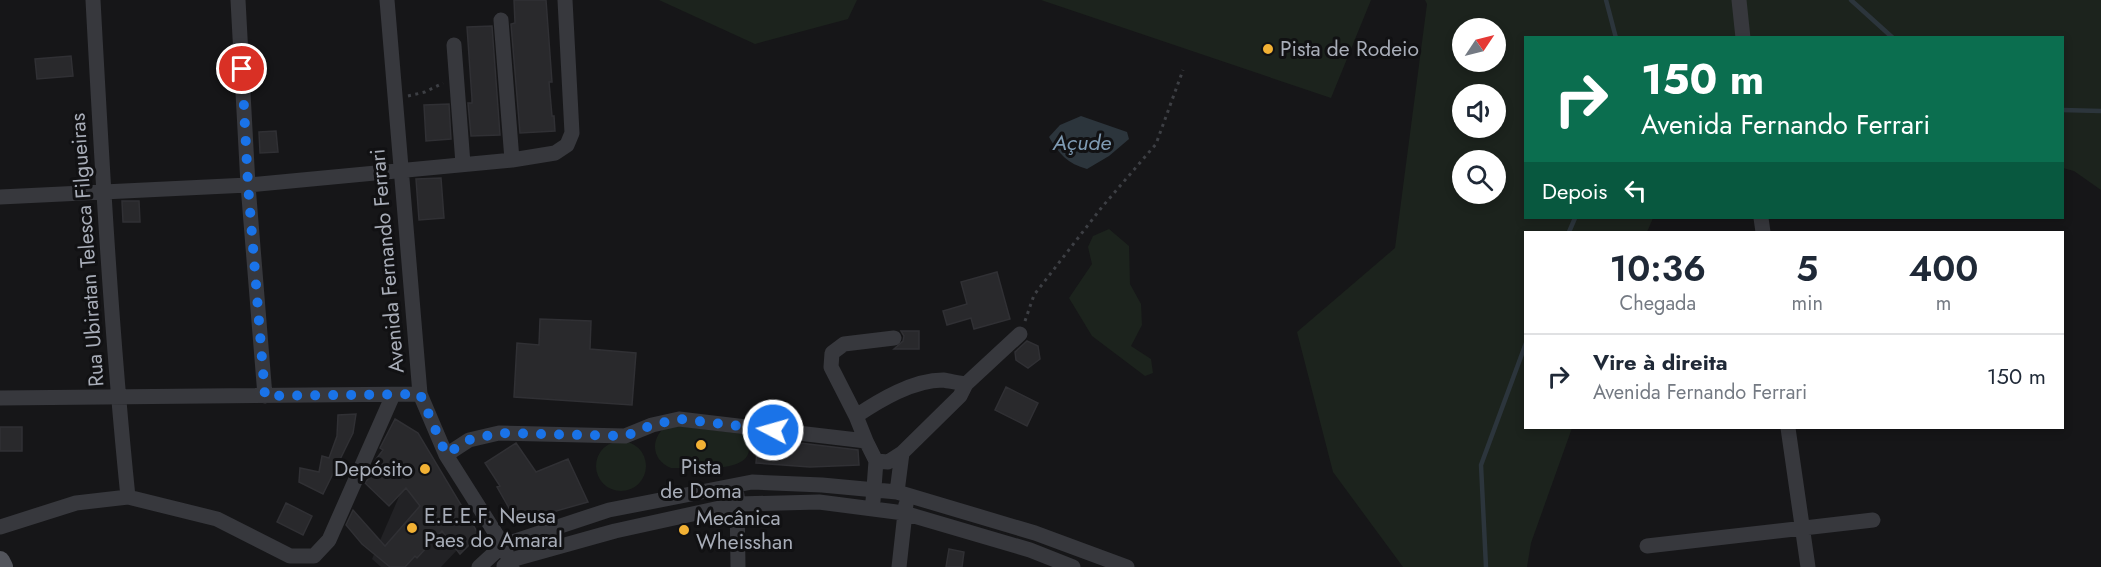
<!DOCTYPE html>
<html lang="pt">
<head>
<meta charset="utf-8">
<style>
	:root { --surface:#fff; --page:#f2f2f3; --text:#1f2937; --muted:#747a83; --line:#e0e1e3 }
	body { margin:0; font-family:Jost,sans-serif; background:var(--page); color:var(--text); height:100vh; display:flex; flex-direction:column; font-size:22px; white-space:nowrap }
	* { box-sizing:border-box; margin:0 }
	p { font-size:20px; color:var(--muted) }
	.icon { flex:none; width:33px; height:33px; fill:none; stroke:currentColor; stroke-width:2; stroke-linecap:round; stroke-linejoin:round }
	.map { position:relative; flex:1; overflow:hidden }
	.side { position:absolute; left:1524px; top:231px; width:540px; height:198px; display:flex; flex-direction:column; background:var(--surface); border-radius:0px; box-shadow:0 3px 9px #0003 }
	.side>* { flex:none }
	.guide { position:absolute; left:1524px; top:36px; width:540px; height:183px; border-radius:0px; box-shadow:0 3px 9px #0003; background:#0b6e4f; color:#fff; overflow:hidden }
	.needle { width:39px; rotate:55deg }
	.fabs { position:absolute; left:1452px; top:18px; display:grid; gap:12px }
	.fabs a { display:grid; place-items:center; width:54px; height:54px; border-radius:50%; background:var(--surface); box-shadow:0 3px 9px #0003; font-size:30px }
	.pin { position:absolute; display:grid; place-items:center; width:51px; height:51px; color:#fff; margin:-26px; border:3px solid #fff; border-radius:50%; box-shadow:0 2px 6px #0007 }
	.me { position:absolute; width:66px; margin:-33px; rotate:276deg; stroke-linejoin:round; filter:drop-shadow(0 0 4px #0008) }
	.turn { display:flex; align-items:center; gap:21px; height:126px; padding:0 18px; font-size:27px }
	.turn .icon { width:78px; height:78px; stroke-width:2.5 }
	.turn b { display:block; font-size:42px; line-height:51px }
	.then { display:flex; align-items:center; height:57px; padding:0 18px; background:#0003; gap:12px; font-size:22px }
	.eta { display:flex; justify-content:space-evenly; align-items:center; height:102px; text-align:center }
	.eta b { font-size:36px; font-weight:600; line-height:42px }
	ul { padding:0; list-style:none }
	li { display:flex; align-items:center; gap:18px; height:84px; padding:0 18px; border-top:2px solid var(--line) }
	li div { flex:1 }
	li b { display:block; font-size:22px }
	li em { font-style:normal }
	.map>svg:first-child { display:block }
</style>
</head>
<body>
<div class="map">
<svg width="2101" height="567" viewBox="0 0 2101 567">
	<rect width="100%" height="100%" fill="#161618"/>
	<path fill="#222225" d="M404,485L457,550L441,567H381L372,559Z"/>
	<path fill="#1c231d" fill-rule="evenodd" d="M659,0H857L848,19L755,44Z
		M1041,0H1371L1331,98Z
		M1425,0H2101V190L2074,171L2063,168L2062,38H1526V218H1653L1647,232H1526V428H1572L1531,543L1527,567H1403L1333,472L1297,332L1395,248L1427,4ZM1462,28H1496V62H1462ZM1462,94H1496V128H1462ZM1462,160H1496V194H1462Z
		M1109,229L1129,246L1130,284L1141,304L1142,325L1131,346L1151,359L1153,373L1145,376L1092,336L1069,298L1092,264L1088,247L1093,236Z
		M669,425L744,434C769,477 693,467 671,468C650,460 650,435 669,425Z
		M596 466a25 25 0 1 1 50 0a25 25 0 1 1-50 0Z"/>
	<path fill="#2c353c" d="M1081,116L1127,132L1129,139L1109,156L1087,169C1068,164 1058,153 1049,137L1060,125Z"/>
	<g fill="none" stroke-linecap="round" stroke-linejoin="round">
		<path stroke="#2c353c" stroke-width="4.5" d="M1606,0L1616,38
			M1851,0L1893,38
			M2062,110L2101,111
			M1569,232L1575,218
			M1486,567L1481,465L1526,343"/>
	</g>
	<path fill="#29292c" stroke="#303034" stroke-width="1.5" d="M514,0H546L552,82H549L552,116H554L555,131L520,133L511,24L515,23Z
		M492,26L500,135L471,136L468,103H472V99L467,27Z
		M71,56L73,76L37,79L35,59Z
		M449,104L451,139L426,141L424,105Z
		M276,131L278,152L260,153L259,132Z
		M441,178L444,218L419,220L416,179Z
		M122,201H139L140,222H123Z
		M997,272L1010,319L974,329L971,318L947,325L943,311L967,304L961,282Z
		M540,319L591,321L590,349L636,353L632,405L514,397L517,343L539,345Z
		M901,331H919V349H894L903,341L904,336Z
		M1027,341L1038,346L1040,359L1028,368L1016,360L1015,352Z
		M1006,387L1038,403L1027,426L995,410Z
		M356,414L353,433L323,494L299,482L300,468L319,472L322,456L329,458L337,436L338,415Z
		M395,419L418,433L479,535L460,554L442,531L417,558L415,556L405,567H390L362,544L346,525L353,510L385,546L420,506L406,488L389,506L365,483L378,466L374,462L383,450L380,448Z
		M0,427H22V451H0Z
		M758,438L858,450L859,465L810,467L756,463Z
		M516,443L536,472L568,459L588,502L517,522L497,487L500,486L485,463Z
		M286,503L312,516L303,535L277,522Z
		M949,549L964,552L962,567H946Z"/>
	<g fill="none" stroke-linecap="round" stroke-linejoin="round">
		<path stroke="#3d3f44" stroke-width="3" stroke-dasharray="3 4.5" stroke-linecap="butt" d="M408,96L425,92L443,83
			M1025,321L1034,295L1102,207L1156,144L1183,70"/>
		<path stroke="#37383d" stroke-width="15" d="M93,0C102,166 111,331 128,497
			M238,0L248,185L265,396
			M387,0L420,394L446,455L503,545L512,567
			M1739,0L1743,38
			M501,20L512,160
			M454,45L463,164
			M0,197L248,185L512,160L555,153L567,145L572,133L565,0
			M1761,218L1763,232
			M0,398L420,394
			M856,416C880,400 913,380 943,380C950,381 958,383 966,384L1020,334
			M1788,428L1808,567
			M866,441L856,416L831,367L832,353L844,344L894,338
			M446,455L469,440L499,433L625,436L652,425L679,419L866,441L876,461L873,501
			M876,461L888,462L902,453L960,396L966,384
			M897,492L902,453
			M737,495L738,567
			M0,527L76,503L128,497L217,519L290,556H314L329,540L393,395
			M1647,546L1873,520
			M504,566L511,560L615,531L738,504L819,502L904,513L1030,550L1073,567
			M479,567L503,545L609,510L752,482L822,485L897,492L1035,533L1127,567
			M899,567L906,504"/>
		<path stroke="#53555c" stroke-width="20" d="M0,561L3,567"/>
	</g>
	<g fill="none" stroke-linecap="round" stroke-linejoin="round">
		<path stroke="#1a73e8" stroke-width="10" stroke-dasharray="0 18" d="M242,69L248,185L265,396L420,394L446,454L469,440L499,433L626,436L652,425L680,419L773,430"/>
	</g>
	<g fill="#f2b134" stroke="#111113" stroke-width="2">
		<circle cx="1268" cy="49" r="6"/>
		<circle cx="701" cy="445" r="6"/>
		<circle cx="425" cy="469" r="6"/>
		<circle cx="412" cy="528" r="6"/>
		<circle cx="684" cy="530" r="6"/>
	</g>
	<g text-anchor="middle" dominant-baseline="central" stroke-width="6" stroke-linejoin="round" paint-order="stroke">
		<g font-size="21" fill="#a8adb8" stroke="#111113" text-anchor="start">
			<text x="1280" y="49">Pista de Rodeio</text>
			<text x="701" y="467" text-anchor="middle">Pista<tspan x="701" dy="24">de Doma</tspan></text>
			<text x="413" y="469" text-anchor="end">Depósito</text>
			<text x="424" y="516">E.E.E.F. Neusa<tspan x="424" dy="24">Paes do Amaral</tspan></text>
			<text x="696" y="518">Mecânica<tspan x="696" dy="24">Wheisshan</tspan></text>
		</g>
		<g font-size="21" fill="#a8adb8" stroke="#111113">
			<text transform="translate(87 250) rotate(-94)">Rua Ubiratan Telesca Filgueiras</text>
			<text transform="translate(387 261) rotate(-95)">Avenida Fernando Ferrari</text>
		</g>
		<g font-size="22" font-style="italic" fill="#7f9bb3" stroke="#111113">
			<text x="1082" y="142">Açude</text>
		</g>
	</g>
</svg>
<div class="fabs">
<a><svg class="needle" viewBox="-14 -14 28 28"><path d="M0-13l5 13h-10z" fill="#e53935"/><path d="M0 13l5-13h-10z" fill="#747a83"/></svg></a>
<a><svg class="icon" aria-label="sound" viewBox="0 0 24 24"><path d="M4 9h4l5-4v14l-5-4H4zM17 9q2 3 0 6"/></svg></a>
<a><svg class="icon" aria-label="search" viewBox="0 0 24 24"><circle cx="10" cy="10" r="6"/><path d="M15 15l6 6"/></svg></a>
</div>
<div class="pin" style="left:242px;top:69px;background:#d93025"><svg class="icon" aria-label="arrive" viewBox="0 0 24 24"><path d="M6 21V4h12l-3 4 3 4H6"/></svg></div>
<svg class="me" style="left:773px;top:430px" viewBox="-20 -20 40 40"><circle r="17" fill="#1a73e8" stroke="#fff" stroke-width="3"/><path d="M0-11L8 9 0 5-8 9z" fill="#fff"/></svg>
<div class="guide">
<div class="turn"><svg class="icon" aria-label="right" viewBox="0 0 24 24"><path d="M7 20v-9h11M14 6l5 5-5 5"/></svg><div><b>150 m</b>Avenida Fernando Ferrari</div></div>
<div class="then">Depois<svg class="icon" aria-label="left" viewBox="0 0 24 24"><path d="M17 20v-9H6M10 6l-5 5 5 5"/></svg></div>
</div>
<section class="side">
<div class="eta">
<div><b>10:36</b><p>Chegada</p></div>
<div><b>5</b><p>min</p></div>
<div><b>400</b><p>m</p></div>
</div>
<ul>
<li><svg class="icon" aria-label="right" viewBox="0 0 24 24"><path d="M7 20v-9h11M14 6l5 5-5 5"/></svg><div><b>Vire à direita</b><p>Avenida Fernando Ferrari</p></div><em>150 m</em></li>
</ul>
</section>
</div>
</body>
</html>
